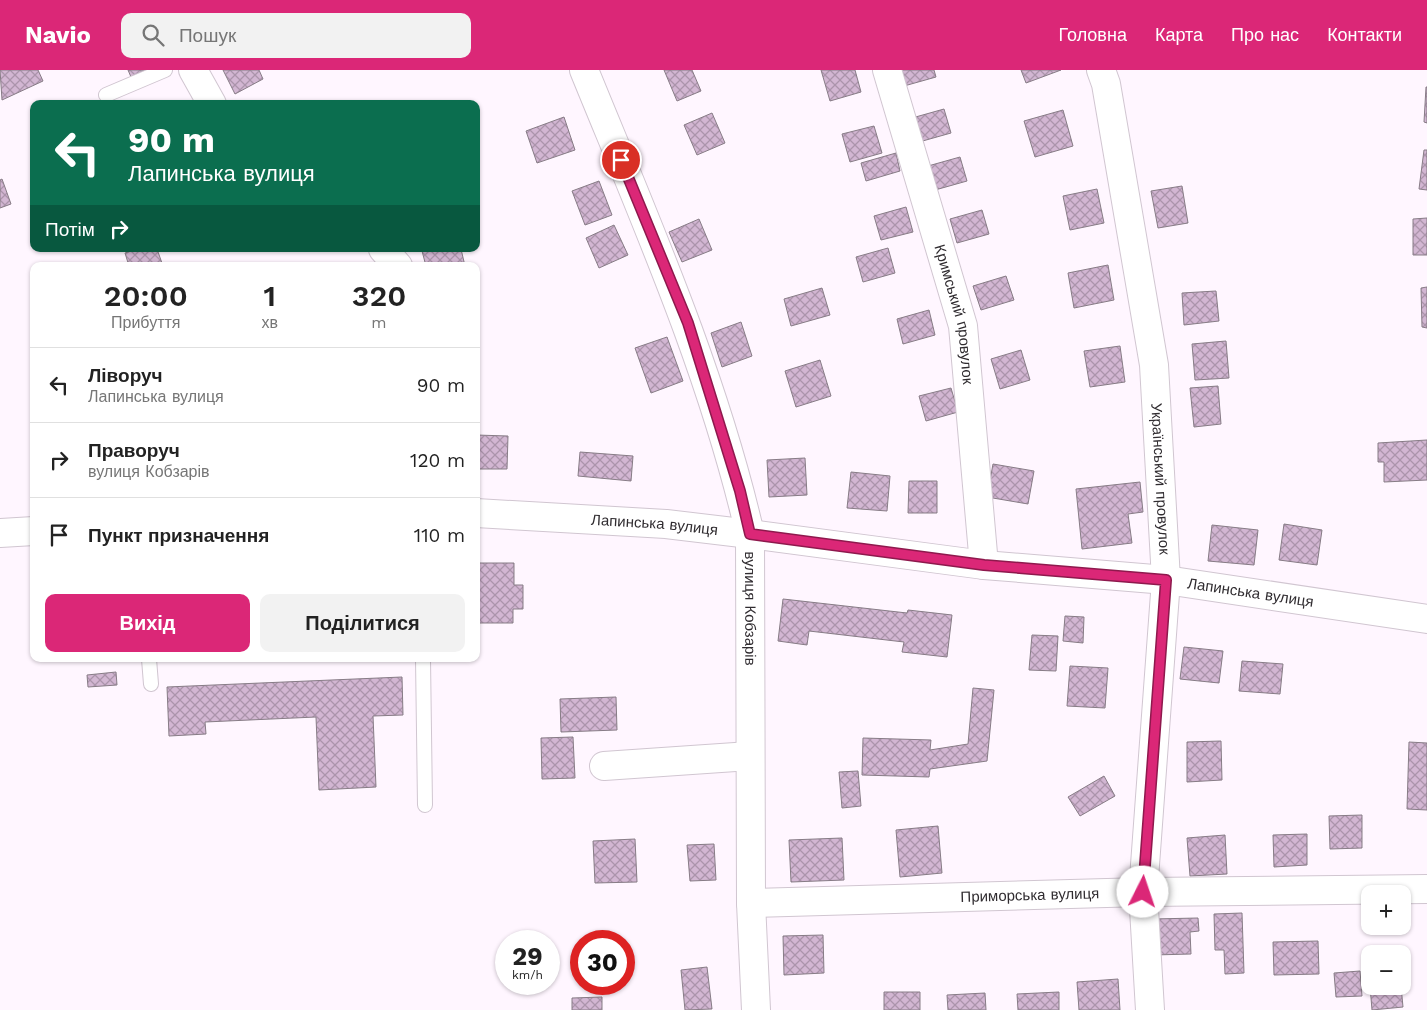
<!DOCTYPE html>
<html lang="uk">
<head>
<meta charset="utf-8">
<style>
	:root { --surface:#fff; --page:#f2f2f2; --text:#222; --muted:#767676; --line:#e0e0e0; --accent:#db2777 }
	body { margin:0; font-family:"Work Sans",sans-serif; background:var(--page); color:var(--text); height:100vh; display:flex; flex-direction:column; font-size:19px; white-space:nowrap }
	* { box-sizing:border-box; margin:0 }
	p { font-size:16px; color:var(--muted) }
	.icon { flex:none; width:28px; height:28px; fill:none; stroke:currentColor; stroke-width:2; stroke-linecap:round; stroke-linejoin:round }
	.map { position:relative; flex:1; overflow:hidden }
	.drawer { position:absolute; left:30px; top:192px; width:450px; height:400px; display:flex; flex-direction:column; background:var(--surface); border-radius:10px; box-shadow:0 1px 4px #0004 }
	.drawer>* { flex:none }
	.banner { position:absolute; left:30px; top:30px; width:450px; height:152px; border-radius:10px; box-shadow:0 1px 4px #0004; background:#0b6e4f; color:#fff; overflow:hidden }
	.buttons { position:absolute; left:1361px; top:815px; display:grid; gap:10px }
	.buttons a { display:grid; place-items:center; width:50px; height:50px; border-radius:10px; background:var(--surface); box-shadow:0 1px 4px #0004; font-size:25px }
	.speed { position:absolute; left:495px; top:860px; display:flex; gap:10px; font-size:25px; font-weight:700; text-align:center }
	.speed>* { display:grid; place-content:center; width:65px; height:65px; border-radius:50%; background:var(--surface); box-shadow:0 1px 4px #0004; line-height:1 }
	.speed small { font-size:12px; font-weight:400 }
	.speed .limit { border:8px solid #d22; background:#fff; color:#111 }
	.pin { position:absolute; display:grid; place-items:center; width:42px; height:42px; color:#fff; margin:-21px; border:2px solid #fff; border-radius:50%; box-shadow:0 1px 5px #0007 }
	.me { position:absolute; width:55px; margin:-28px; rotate:4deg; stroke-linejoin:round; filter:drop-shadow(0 0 4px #0008) }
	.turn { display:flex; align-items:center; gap:18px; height:105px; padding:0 15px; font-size:22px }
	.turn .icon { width:65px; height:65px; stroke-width:2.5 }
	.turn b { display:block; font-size:35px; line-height:42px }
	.then { display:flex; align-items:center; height:48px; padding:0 15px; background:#0003; gap:10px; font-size:19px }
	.eta { display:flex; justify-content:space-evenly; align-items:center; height:85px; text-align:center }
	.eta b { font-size:30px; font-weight:600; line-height:35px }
	.primary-button { display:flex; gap:10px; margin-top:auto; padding:10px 15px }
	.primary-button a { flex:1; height:58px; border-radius:10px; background:var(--accent); color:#fff; font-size:20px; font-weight:600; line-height:58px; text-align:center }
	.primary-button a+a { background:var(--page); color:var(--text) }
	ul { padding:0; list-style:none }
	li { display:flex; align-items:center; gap:15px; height:75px; padding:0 15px; border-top:1px solid var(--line) }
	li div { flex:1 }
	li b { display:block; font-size:19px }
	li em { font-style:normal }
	header { display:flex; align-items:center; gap:30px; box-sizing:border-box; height:70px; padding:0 25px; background:var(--accent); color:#fff }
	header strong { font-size:24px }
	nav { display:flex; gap:28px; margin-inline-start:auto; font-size:18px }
	.search { width:350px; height:45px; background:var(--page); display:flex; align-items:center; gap:12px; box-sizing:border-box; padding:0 18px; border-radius:10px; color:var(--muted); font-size:19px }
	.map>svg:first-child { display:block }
</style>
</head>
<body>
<header>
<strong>Navio</strong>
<div class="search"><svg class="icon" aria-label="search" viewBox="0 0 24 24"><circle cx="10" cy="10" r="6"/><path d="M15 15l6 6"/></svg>Пошук</div>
<nav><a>Головна</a><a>Карта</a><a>Про нас</a><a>Контакти</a></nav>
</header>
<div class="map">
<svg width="1427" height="940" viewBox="0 0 1427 940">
	<defs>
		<pattern id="building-cross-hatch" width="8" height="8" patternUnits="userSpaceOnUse" patternTransform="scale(1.25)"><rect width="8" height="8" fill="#d2b6d2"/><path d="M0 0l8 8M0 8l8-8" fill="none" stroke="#ab94ab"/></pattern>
	</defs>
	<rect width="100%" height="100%" fill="#fff6ff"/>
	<path fill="url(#building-cross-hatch)" stroke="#877c86" d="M0,0H38L43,11L2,30Z
		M128,0H145L131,7Z
		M223,0H259L263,9L235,24Z
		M664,0H692L701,21L677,31Z
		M821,0H855L861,22L830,31Z
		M900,0H934L936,7L904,16Z
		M1021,0H1061L1026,13Z
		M1426,17H1427V53L1424,52Z
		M944,39L951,63L919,72L912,48Z
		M1063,40L1073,76L1035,87L1024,51Z
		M712,43L725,73L697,85L684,55Z
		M564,47L575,80L537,93L526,61Z
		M874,56L882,83L850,92L842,64Z
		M1424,80H1427V120L1419,119Z
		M896,83L900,101L866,111L861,93Z
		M960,87L967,111L935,120L928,96Z
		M2,109L11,134L0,138V110Z
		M599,111L612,145L585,155L572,121Z
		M1182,116L1188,153L1158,158L1151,121Z
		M1097,119L1104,153L1070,160L1063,126Z
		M906,137L913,162L881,170L874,146Z
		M982,140L989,164L957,173L950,149Z
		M1427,148V185H1413V149Z
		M699,149L712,180L682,192L669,162Z
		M614,155L628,185L599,198L586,168Z
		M888,178L895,203L863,212L856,187Z
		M138,179H157L163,196H129L125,183Z
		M432,179H461L465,196H426L422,181Z
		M1108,195L1114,230L1074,238L1068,203Z
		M1006,206L1014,230L981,240L973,216Z
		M1427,217V258L1422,257L1421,218Z
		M822,218L830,245L791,256L784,229Z
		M1216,221L1219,251L1184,255L1182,223Z
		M929,240L935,265L903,274L897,249Z
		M741,252L752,286L722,297L711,263Z
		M667,267L683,311L651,323L635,278Z
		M1226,271L1229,308L1195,310L1192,274Z
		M1120,276L1125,312L1090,317L1084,281Z
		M1021,280L1030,310L1000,319L991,289Z
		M820,290L831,326L796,337L785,301Z
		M1218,316L1221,354L1194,357L1190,318Z
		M951,318L958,342L926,351L919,326Z
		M476,365L508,366L507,399H476Z
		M1427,370V410L1384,412V392H1378V373Z
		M580,382L633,386L631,411L578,406Z
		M805,388L807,425L769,427L767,390Z
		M993,394L1034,401L1028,434L987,427Z
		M851,402L890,406L887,441L847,438Z
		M909,411H937V443H908Z
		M1140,412L1143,442L1128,444L1132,473L1082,479L1076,419Z
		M1284,454L1322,460L1317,495L1279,490Z
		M1212,455L1258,460L1254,495L1208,491Z
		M476,493H514V515H523V539H513V553H476Z
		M783,529L907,543L908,540L952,545L947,587L902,582L904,572L809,561L807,575L778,571Z
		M1065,546L1084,547L1083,573L1063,571Z
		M1032,565L1058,566L1056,601L1029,600Z
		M1184,577L1223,581L1219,613L1180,609Z
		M1242,591L1283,594L1280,624L1239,621Z
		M1070,596L1108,598L1105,638L1067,636Z
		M116,602L117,615L88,617L87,605Z
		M402,607L403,645L373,646L376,717L319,720L316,647L205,652L206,664L169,666L167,617Z
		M973,618L994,620L987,691L930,699L929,707L862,705L863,668L931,670L930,680L968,674Z
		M616,627L617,660L561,662L560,629Z
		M573,667L575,708L542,709L541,668Z
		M1221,671L1222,710L1187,712V672Z
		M1409,672L1427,673V740L1407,739Z
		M858,701L861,736L842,738L839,702Z
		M1104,706L1115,726L1080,746L1068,727Z
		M1362,745V778L1330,779L1329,746Z
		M938,756L942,803L900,807L896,760Z
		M1307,764V795L1274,797L1273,765Z
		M1225,765L1227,804L1190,806L1187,768Z
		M842,768L844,810L791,812L789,770Z
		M635,769L637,812L595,813L593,771Z
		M714,774L716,810L690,811L687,775Z
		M1242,843L1244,903L1225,904L1224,880H1215L1214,844Z
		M1198,848L1199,861L1190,862L1191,884L1153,885L1152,849Z
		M823,865L824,903L784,905L783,866Z
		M1318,871L1319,904L1274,905L1273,872Z
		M707,897L712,939L685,940L681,900Z
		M1360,901L1362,926L1336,927L1334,903Z
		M1118,909L1120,940H1079L1077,912Z
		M1370,916H1401L1403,937L1372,940Z
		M884,922H920V940H884Z
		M1059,922V940H1018L1017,924Z
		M985,923L986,940H948L947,925Z
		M602,927V940H572V928Z"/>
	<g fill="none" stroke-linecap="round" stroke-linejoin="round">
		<g stroke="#d1c6d1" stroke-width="16">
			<path id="service" d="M106,25L165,0
				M149,589L151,614
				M423,589L425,735"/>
		</g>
		<g stroke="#d1c6d1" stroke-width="30">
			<g id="minor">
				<path d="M193,0L212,34"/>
				<path id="s1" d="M584,0C646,152 713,303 750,464L751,833L756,940"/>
				<path id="s2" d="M887,0L963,256L984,495"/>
				<path id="s3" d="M1101,0L1106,14L1154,295L1166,510L1143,822L1150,940"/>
				<path d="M383,179L398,196"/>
				<path id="s4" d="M476,443L666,454L750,464L984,495L1166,510L1427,549"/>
				<path d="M0,463L34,461"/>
				<path d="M604,696L750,686"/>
				<path id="s5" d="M751,833L1143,822L1427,819"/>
			</g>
		</g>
		<use href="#service" stroke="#fff" stroke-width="14"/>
		<use href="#minor" stroke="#fff" stroke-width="28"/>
	</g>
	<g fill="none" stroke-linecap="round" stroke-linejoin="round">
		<g stroke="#8e194d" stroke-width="12">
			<path id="route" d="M621,90L688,253L740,421L750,464L984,495L1166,510L1143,822"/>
		</g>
		<use href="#route" stroke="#db2777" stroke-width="9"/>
	</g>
	<g text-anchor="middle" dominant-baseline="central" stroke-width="4" stroke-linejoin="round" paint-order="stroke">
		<g font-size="15" fill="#302c30" stroke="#fff">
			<text stroke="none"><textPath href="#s2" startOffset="254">Кримський провулок</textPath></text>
			<text stroke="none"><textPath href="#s3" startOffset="414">Український провулок</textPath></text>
			<text stroke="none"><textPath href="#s4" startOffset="179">Лапинська вулиця</textPath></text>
			<text stroke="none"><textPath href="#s4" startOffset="779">Лапинська вулиця</textPath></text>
			<text stroke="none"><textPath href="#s1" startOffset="568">вулиця Кобзарів</textPath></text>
			<text stroke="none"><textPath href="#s5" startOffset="279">Приморська вулиця</textPath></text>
		</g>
	</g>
</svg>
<div class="buttons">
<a>+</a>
<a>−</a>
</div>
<div class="speed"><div>29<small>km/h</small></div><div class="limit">30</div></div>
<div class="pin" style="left:621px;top:90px;background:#d93025"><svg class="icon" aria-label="arrive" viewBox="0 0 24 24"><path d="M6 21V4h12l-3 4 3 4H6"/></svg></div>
<svg class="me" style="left:1143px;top:822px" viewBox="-20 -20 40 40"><circle r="19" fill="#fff"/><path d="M0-13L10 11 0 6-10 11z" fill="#db2777"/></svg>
<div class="banner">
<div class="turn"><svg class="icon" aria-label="left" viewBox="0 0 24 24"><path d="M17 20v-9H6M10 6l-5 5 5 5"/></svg><div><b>90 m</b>Лапинська вулиця</div></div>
<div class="then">Потім<svg class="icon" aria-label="right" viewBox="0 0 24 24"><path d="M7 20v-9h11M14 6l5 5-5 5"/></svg></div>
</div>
<section class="drawer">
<div class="eta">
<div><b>20:00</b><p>Прибуття</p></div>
<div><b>1</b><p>хв</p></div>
<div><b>320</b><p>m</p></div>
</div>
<ul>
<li><svg class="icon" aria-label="left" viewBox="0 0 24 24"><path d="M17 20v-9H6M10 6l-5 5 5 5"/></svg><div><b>Ліворуч</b><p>Лапинська вулиця</p></div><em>90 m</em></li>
<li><svg class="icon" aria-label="right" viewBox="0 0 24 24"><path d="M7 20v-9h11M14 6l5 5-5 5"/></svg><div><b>Праворуч</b><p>вулиця Кобзарів</p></div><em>120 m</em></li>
<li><svg class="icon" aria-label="arrive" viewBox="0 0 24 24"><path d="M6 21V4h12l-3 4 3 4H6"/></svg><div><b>Пункт призначення</b></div><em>110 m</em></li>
</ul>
<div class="primary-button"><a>Вихід</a><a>Поділитися</a></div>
</section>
</div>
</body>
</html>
